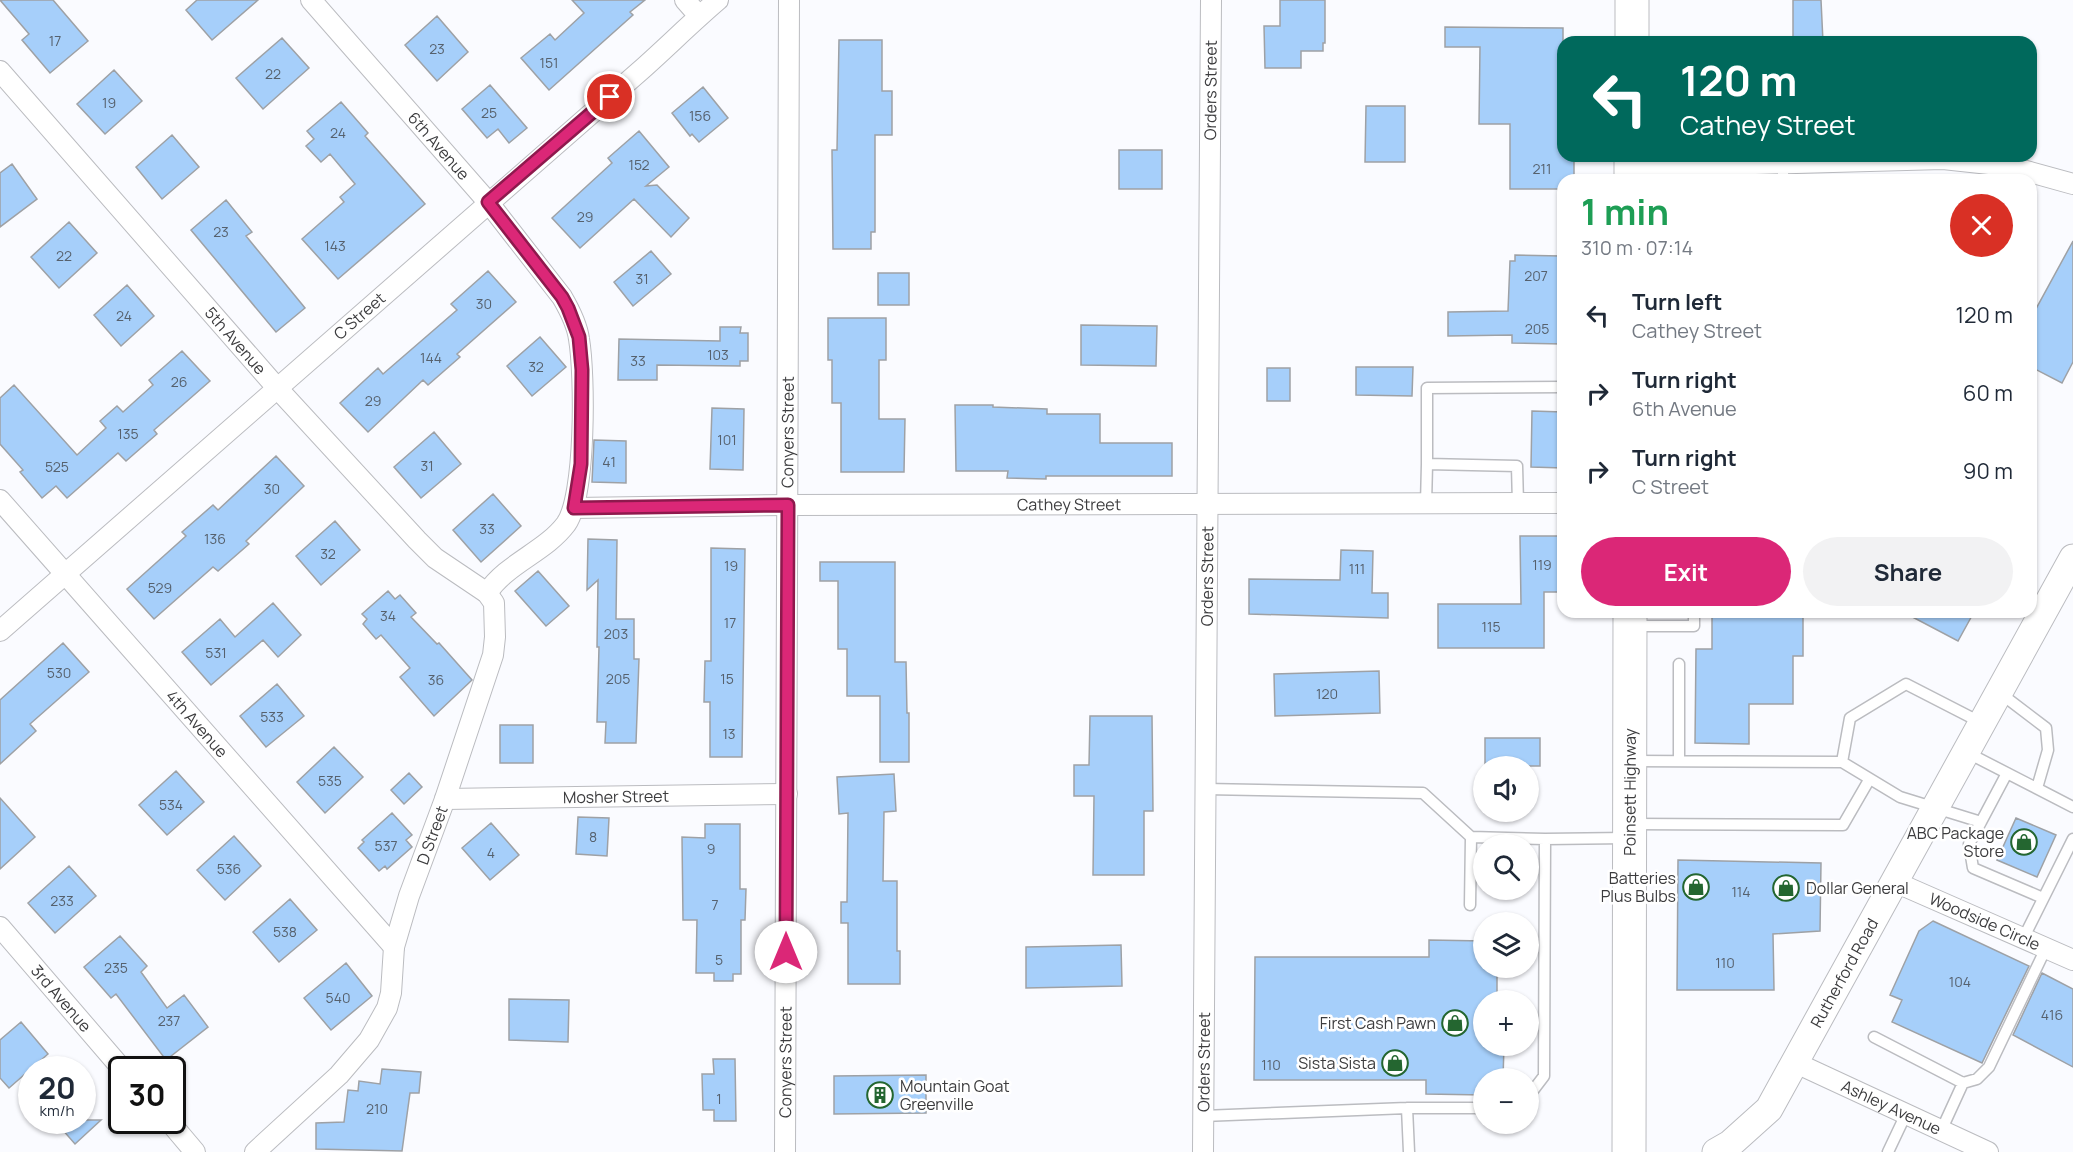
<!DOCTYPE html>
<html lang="en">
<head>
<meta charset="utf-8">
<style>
	:root { --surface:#fff; --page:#f2f2f3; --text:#1f2937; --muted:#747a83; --accent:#db2777 }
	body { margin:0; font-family:Manrope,sans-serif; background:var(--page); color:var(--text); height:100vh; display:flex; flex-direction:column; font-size:22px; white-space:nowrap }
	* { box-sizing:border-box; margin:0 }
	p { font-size:20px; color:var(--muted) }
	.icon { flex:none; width:33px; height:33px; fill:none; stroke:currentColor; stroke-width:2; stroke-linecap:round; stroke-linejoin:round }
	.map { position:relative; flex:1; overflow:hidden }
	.drawer { position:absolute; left:1557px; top:174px; width:480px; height:444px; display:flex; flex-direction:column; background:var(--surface); border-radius:18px; box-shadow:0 2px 4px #0004 }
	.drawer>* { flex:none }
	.guide { position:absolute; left:1557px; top:36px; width:480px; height:126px; border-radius:18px; box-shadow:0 2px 4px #0004; background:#00695c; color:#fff; overflow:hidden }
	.buttons { position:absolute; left:1473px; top:756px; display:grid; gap:12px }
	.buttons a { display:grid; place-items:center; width:66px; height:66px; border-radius:50%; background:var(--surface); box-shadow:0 2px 4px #0004; font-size:30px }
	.speed { position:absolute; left:18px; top:1056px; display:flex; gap:12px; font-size:30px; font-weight:700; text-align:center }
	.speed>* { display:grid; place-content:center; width:78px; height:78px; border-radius:50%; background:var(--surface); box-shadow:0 2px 4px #0004; line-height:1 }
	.speed small { font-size:15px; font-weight:400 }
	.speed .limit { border:3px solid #111; border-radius:9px; background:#fff; color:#111 }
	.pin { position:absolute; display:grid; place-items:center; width:51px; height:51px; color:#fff; margin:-26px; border:3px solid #fff; border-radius:50%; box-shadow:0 2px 6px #0007 }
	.me { position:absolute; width:66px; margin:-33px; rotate:0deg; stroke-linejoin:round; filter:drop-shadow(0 0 4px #0008) }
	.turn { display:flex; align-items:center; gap:21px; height:126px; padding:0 24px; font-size:27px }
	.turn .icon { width:78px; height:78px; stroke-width:2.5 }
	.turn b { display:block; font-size:42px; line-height:51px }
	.round { display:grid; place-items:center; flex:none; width:63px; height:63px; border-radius:32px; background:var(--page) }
	.summary { display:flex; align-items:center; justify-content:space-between; height:102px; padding:0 24px }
	h1 { font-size:36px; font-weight:700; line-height:45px; color:#1e9e55 }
	.button { display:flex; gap:12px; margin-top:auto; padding:12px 24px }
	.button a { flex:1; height:69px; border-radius:36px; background:var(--accent); color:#fff; font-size:24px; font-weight:700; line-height:69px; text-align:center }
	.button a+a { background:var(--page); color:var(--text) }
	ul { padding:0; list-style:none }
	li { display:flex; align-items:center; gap:18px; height:78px; padding:0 24px }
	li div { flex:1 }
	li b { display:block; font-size:22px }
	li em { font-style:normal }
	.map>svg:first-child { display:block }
</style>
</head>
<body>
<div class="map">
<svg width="2073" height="1152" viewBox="0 0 2073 1152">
	<rect width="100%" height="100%" fill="#fafbff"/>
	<path fill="#a6cffa" stroke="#9ea1a5" stroke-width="1.5" d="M0,0H53L88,41L50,73L22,40L29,34Z
		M197,0H258L212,40L186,10Z
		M572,0H645L630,12L633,15L549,90L521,58L550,34L555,40L584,13Z
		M1280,0H1325V43H1323V51H1301V68H1265L1264,26H1280Z
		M1793,0H1821L1823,42H1793Z
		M437,16L468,52L437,81L405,45Z
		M1445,27L1563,28V156H1574V180H1563V189H1510V124H1479L1480,47H1445Z
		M282,38L309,68L263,109L236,78Z
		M839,40H882V91H892V135H875V232H871V249H833L832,150H837Z
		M114,70L142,101L105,134L77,104Z
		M490,85L527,128L509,143L498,129L487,138L462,109Z
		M703,87L728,118L699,142L692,134L690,136L672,113Z
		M341,102L368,133L365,136L425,204L338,279L302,239L344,202L340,197L355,184L330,154L321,162L306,146L314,139L307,131Z
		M1366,106H1405V162H1365Z
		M639,131L669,167L646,186L657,185L689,218L671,237L634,199L580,248L552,218L612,163L608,158Z
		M172,135L199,167L162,199L136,167Z
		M1119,150H1162V189H1119Z
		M12,164L37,199L0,227V173Z
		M226,200L252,232L246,236L305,308L276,332L191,230Z
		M69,222L97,253L59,288L31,257Z
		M2073,241V362L2062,383L2031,367V318Z
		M651,251L671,274L633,306L614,282Z
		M1515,255L1561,256V260H1563V344L1512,343V335L1448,336V312L1508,311L1510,261H1515Z
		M488,271L516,302L457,354L460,357L428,385L423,380L368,432L340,403L378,368L383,374L457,310L451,304Z
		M878,273H909V305H878Z
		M127,285L154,316L121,346L94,315Z
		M828,318H886V360H879V419H905L904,472H841V403H832V360H828Z
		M1081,325L1157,326L1156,366L1081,365Z
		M720,327H741L740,333H748V361H740V366L657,365V380H618L619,339L720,341Z
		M540,337L566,367L532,396L507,366Z
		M182,351L210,381L154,430L157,434L126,461L118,453L67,498L56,486L42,498L20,472L23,470L0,444V398L14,385L77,455L106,428L100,421L117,406L123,412L153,385L149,380Z
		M1356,367H1413L1412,396L1356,395Z
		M1267,368H1290V401H1267Z
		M955,405H993V407L1047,409V414H1100V443H1172V476H1046V479L1007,478L1008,471H956Z
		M712,408L744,409L743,470L710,469Z
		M1532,411L1563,412V468L1531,467Z
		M434,432L461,464L421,498L394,467Z
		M594,440L626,441V483L592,482Z
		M276,456L304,486L246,541L249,544L218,571L213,567L154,619L127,589L186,536L182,532L213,505L218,510Z
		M493,494L521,526L481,562L453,530Z
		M335,521L360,550L321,585L296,556Z
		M1520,536H1563V592H1544V648H1438V604H1521Z
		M588,539L617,540L616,619H634V659H639L636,743H605L606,722H597L599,647H597L598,580L587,590Z
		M711,548L745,549L742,757H710V702H704L705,661H711Z
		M1341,550L1373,551L1372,593H1388V618L1249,614V579L1340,580Z
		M820,562H895V662H906L907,713H909V762H880V696H847V649H838V581H820Z
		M538,571L569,606L546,626L515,591Z
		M388,591L395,599L400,595L416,613L411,617L437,644L439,643L472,680L434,716L400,677L410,668L381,635L376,639L363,624L367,619L362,614Z
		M273,603L301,635L278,657L263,640L211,685L182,652L220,619L235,637Z
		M1712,612H1803V656H1793V704H1749V744L1695,743L1696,649H1712Z
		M1903,612H1974L1958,641Z
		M63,643L89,672L30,724L36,731L0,764V700Z
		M1379,671L1380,713L1275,716L1274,674Z
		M277,684L304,716L266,747L240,716Z
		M1090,716H1152L1153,811H1144V875H1093L1094,796H1074V765H1089Z
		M500,725H533V763H500Z
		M1485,738H1540V766H1485Z
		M334,747L363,777L325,813L297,782Z
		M176,771L204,802L167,835L139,805Z
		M409,773L422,787L404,804L391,790Z
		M894,774L896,811L884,812L883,881H897V951H900V984H848V923H841V902H847L848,813L839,814L837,777Z
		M0,798L35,837L0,869Z
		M392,813L412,835L406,840L412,847L387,869L385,866L379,871L358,848L364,842L362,840Z
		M578,817L609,818L607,856L576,854Z
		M2016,818L2056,835L2037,877L1997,860Z
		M491,823L519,855L490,880L462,848Z
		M705,824H740V889H746L745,920H741V974H733V981H714V973H696L697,920H683L682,837L705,838Z
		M234,836L261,866L225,900L197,870Z
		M1678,860L1821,863L1820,931L1773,934L1774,990H1677Z
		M69,866L96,896L55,933L28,903Z
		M290,899L317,930L279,962L253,932Z
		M1933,921L2029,966L1982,1063L1892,1022L1902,1000L1890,995L1919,931Z
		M120,936L147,966L141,972L167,1008L184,995L208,1027L166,1060L116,994L111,998L84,967Z
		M1429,940L1484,941V968H1497V1000H1484V1046H1504L1503,1078H1484V1095L1426,1094V1080H1254L1255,957H1429Z
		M1121,945L1122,986L1026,988V947Z
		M346,963L372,996L331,1030L304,998Z
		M2042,973L2073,989V1067L2013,1035Z
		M509,999L569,1000L568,1042L509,1040Z
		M21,1022L48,1054L9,1088L0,1078V1040Z
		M713,1059H735L736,1121H714V1110H703L702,1074H714Z
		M382,1069L421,1072L419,1093H410L402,1151L316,1149V1123L344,1122L348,1090L358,1091L359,1081L380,1084Z
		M926,1075V1113L834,1114V1076Z
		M54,1120H101L75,1144Z"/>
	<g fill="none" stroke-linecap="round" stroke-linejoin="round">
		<g stroke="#bbbcc0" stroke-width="13">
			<path id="lane" d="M1783,163V180
				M1714,180V164
				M1426,504L1427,464
				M1518,504L1517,466L1427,464V388L1563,387
				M1634,626H1694V612
				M1679,664V761
				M2000,693L2046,728L2048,750L2037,788
				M1966,752L2073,807
				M1632,761L1842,762L1900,797L1981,822L1969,844L1973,868L2043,898
				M1842,762L1850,718L1906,684L1982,723
				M1205,789L1423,793L1471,837L1545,839
				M1981,822L2007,773
				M1632,824L1843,825L1869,780
				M1470,905L1471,837
				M2023,939L2073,839
				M1874,1037L1963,1083L1941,1131
				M1963,1083L1977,1079L1989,1067L2046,948
				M1528,1097L1544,1076L1545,839L1627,838
				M1407,1108L1409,1152
				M1203,1116L1407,1108H1484
				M1888,1152L1906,1114"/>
		</g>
		<g stroke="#bbbcc0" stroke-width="22">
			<g id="street">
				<path id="s1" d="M311,0L488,202L562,297C569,309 577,324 579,339C585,375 586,496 566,524C545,552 507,563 487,593"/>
				<path d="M685,0L699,16"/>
				<path id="s2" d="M0,71L278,389L417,540L435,558L487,593L494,603L495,637L493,655L445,799L409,896L394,947L391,993L387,1008L369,1040L339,1075L255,1152"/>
				<path d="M1631,164H1755L1943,159L2008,166L2073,184"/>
				<path id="s3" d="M0,500L394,947"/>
				<path id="s4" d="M574,508L788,505L1563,503"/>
				<path id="s5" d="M0,631C213,444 426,257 640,71C666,48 691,23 718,0"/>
				<path id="s6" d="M445,799L787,794"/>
				<path id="s7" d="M1895,882L2073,960"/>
				<path id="s8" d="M0,927L123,1070"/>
				<path id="s9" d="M1796,1063L1988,1152"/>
				<path d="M168,1120L195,1152"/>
				<path id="s10" d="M785,1152L789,0"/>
				<path id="s11" d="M1203,1152L1211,0"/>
			</g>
		</g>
		<g stroke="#bbbcc0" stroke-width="29">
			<g id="secondary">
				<path id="s12" d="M1716,1152L1730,1144L1769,1109L2073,558"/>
			</g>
		</g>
		<g stroke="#bbbcc0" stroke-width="35">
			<g id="highway">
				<path d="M1632,42V0"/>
				<path d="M1631,180V156"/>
				<path id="s13" d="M1629,1152L1630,612"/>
			</g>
		</g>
		<use href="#lane" stroke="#fff" stroke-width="10"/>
		<use href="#street" stroke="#fff" stroke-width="20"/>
		<use href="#secondary" stroke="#fff" stroke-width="27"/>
		<use href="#highway" stroke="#fff" stroke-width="33"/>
	</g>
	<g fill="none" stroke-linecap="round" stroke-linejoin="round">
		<g stroke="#8e194d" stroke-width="15">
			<path id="route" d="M610,97L488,202L562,297L568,308L579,337L582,370L581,464L574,508L788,505L786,952"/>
		</g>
		<use href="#route" stroke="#db2777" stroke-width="10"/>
	</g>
	<defs>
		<g id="shop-ring" transform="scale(1.35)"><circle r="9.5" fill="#fff" stroke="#246630" stroke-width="1.5"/><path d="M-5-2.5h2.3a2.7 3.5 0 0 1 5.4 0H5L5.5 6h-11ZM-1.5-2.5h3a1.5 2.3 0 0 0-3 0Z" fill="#246630"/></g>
		<g id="building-ring" transform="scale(1.35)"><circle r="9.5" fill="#fff" stroke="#246630" stroke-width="1.5"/><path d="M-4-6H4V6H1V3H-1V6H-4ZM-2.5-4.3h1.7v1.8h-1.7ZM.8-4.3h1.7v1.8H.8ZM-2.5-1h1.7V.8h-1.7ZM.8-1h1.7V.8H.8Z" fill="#246630"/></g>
	</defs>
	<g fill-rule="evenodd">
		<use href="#shop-ring" x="2024" y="842"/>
		<use href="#shop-ring" x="1696" y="887"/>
		<use href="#shop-ring" x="1786" y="888"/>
		<use href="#shop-ring" x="1455" y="1023"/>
		<use href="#shop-ring" x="1395" y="1063"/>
		<use href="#building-ring" x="880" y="1095"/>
	</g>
	<g text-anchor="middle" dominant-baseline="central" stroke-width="5" stroke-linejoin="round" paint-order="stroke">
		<g font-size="14" fill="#56616d">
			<text x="55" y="40">17</text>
			<text x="437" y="48">23</text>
			<text x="549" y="62">151</text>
			<text x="273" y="73">22</text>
			<text x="109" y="102">19</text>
			<text x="489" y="112">25</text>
			<text x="700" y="115">156</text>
			<text x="338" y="132">24</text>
			<text x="639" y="164">152</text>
			<text x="1542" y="168">211</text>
			<text x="585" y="216">29</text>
			<text x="221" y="231">23</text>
			<text x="335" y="245">143</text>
			<text x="64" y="255">22</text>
			<text x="1536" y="275">207</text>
			<text x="642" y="278">31</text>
			<text x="484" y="303">30</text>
			<text x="124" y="315">24</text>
			<text x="1537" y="328">205</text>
			<text x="718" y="354">103</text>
			<text x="431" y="357">144</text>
			<text x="638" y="360">33</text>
			<text x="536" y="366">32</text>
			<text x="179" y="381">26</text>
			<text x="373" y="400">29</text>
			<text x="128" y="433">135</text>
			<text x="727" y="439">101</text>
			<text x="609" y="461">41</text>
			<text x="427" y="465">31</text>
			<text x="57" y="466">525</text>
			<text x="272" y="488">30</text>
			<text x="487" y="528">33</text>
			<text x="215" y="538">136</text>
			<text x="328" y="553">32</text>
			<text x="1542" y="564">119</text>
			<text x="731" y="565">19</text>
			<text x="1357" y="568">111</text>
			<text x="160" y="587">529</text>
			<text x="388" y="615">34</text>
			<text x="730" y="622">17</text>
			<text x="1491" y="626">115</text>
			<text x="616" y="633">203</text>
			<text x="216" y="652">531</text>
			<text x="59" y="672">530</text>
			<text x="618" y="678">205</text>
			<text x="727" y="678">15</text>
			<text x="436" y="679">36</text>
			<text x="1327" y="693">120</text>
			<text x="272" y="716">533</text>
			<text x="729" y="733">13</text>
			<text x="330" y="780">535</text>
			<text x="171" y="804">534</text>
			<text x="593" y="836">8</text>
			<text x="386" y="845">537</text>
			<text x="711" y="848">9</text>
			<text x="491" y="852">4</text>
			<text x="229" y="868">536</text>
			<text x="1741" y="891">114</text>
			<text x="62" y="900">233</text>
			<text x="715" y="904">7</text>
			<text x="285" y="931">538</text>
			<text x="719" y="959">5</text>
			<text x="1725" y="962">110</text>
			<text x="116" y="967">235</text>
			<text x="1960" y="981">104</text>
			<text x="338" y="997">540</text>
			<text x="2052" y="1014">416</text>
			<text x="169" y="1020">237</text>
			<text x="1271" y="1064">110</text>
			<text x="719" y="1098">1</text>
			<text x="377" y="1108">210</text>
		</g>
		<g font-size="16" fill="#3c3c3e" stroke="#fff">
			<text stroke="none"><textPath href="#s11" startOffset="1062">Orders Street</textPath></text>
			<text stroke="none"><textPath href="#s1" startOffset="194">6th Avenue</textPath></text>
			<text stroke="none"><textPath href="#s5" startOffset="478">C Street</textPath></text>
			<text stroke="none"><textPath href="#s2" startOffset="358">5th Avenue</textPath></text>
			<text stroke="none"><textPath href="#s10" startOffset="720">Conyers Street</textPath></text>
			<text stroke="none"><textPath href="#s4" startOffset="495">Cathey Street</textPath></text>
			<text stroke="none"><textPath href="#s11" startOffset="576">Orders Street</textPath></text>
			<text stroke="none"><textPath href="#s3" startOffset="298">4th Avenue</textPath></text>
			<text stroke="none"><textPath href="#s13" startOffset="360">Poinsett Highway</textPath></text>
			<text stroke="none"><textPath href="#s6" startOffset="171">Mosher Street</textPath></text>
			<text transform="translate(432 835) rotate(-70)">D Street</text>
			<text stroke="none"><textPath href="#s7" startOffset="98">Woodside Circle</textPath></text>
			<text stroke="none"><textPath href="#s12" startOffset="224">Rutherford Road</textPath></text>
			<text stroke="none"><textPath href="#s8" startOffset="94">3rd Avenue</textPath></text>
			<text stroke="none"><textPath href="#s10" startOffset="90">Conyers Street</textPath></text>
			<text stroke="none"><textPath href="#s11" startOffset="90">Orders Street</textPath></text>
			<text stroke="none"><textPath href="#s9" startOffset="105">Ashley Avenue</textPath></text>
		</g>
		<g font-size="16" fill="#3c3c3e" stroke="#fff" text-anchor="end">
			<text x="2004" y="833">ABC Package<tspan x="2004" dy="18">Store</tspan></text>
			<text x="1676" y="878">Batteries<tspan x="1676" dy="18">Plus Bulbs</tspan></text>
			<text x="1806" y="888" text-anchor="start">Dollar General</text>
			<text x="1436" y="1023">First Cash Pawn</text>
			<text x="1376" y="1063">Sista Sista</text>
			<text x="900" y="1086" text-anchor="start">Mountain Goat<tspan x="900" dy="18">Greenville</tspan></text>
		</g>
	</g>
</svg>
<div class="buttons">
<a><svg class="icon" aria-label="sound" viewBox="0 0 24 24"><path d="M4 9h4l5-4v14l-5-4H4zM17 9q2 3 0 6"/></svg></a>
<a><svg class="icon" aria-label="search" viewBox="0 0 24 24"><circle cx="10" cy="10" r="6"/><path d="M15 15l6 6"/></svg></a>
<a><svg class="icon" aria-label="layers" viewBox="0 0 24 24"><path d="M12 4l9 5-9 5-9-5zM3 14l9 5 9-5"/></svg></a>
<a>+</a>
<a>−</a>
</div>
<div class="speed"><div>20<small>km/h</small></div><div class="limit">30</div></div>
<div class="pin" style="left:610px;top:97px;background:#d93025"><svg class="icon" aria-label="arrive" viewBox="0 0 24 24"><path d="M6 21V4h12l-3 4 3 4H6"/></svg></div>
<svg class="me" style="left:786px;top:952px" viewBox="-20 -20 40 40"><circle r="19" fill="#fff"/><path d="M0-13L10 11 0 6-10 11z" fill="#db2777"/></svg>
<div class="guide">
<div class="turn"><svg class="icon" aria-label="left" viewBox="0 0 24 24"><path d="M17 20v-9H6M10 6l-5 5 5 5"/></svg><div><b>120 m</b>Cathey Street</div></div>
</div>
<section class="drawer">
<div class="summary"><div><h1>1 min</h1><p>310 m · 07:14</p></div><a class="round" style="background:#d93025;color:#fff"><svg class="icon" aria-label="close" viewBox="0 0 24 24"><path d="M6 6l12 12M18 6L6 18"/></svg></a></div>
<ul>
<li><svg class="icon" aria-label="left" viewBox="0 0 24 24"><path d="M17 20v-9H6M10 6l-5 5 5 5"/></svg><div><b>Turn left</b><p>Cathey Street</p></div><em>120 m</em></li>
<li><svg class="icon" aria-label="right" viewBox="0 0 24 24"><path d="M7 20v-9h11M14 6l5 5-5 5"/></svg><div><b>Turn right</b><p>6th Avenue</p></div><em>60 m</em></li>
<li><svg class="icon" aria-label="right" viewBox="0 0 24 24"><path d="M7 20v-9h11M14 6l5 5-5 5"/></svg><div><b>Turn right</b><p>C Street</p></div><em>90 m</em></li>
</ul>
<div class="button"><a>Exit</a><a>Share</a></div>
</section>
</div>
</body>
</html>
